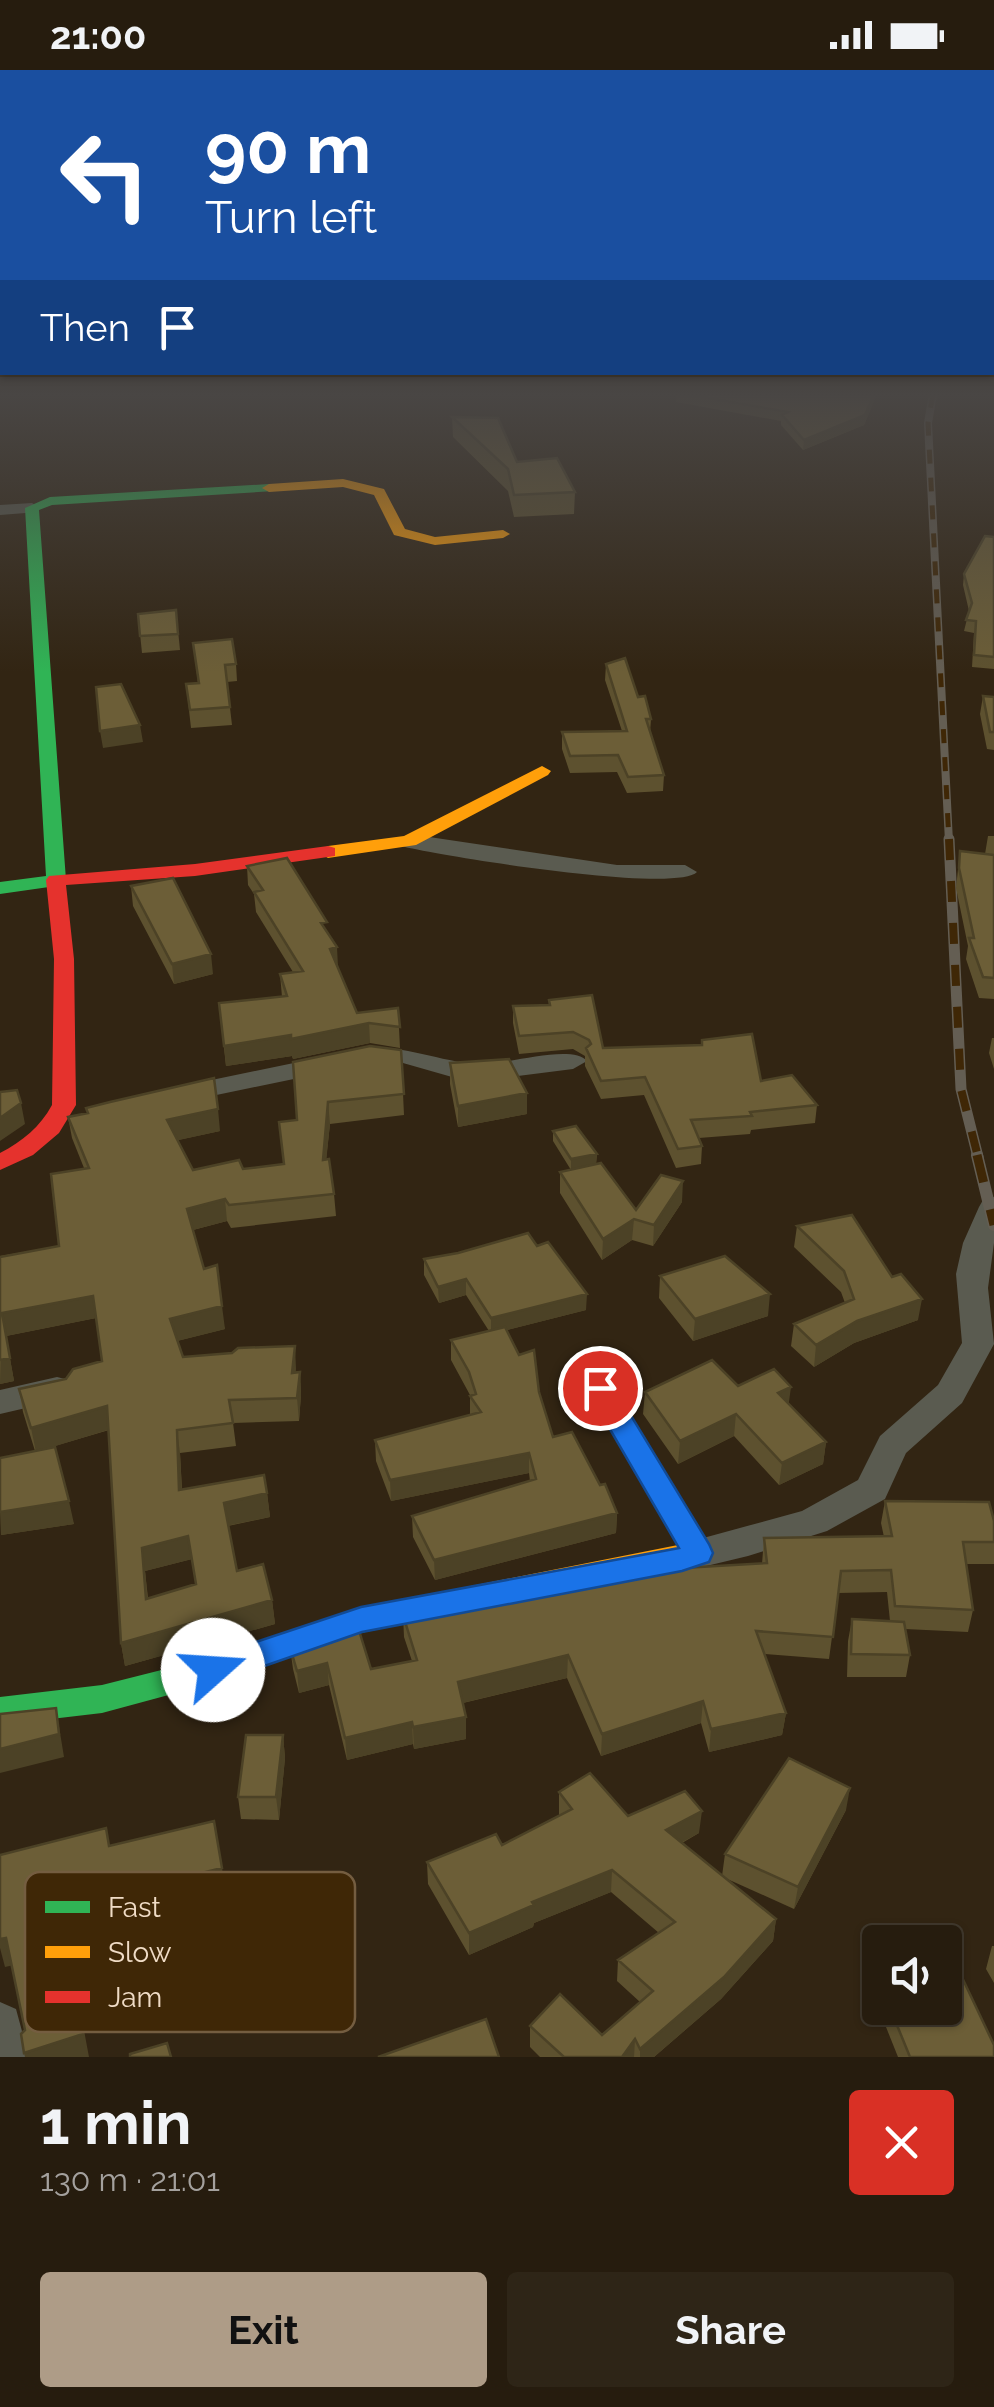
<!DOCTYPE html>
<html lang="en">
<head>
<meta charset="utf-8">
<style>
	:root { --surface:#261c0e; --page:#2e2517; --text:#f1f3f6; --muted:#a4a19e; --line:#423a2e; --accent:#ae9c87 }
	body { margin:0; font-family:Raleway,sans-serif; background:var(--page); color:var(--text); height:100vh; display:flex; flex-direction:column; font-size:38px; white-space:nowrap }
	* { box-sizing:border-box; margin:0 }
	p { font-size:32px; color:var(--muted) }
	.icon { flex:none; width:55px; height:55px; fill:none; stroke:currentColor; stroke-width:2; stroke-linecap:round; stroke-linejoin:round }
	.map { position:relative; height:1987px; overflow:hidden }
	.panel { display:flex; flex-direction:column; background:var(--surface); flex:1 }
	.panel>* { flex:none }
	.hud { position:absolute; left:0px; top:0px; width:995px; height:305px; box-shadow:0 2px 8px #0004,0 0 0 2px var(--line); background:#1a4fa0; color:#fff; overflow:hidden }
	.fabs { position:absolute; left:862px; top:1855px; display:grid; gap:20px }
	.fabs a { display:grid; place-items:center; width:100px; height:100px; border-radius:10px; background:var(--surface); box-shadow:0 2px 8px #0004,0 0 0 2px var(--line); font-size:50px }
	.pin { position:absolute; display:grid; place-items:center; width:85px; height:85px; color:#fff; margin:-42px; border:5px solid #fff; border-radius:50%; box-shadow:0 2px 10px #0007 }
	.me { position:absolute; width:110px; margin:-55px; rotate:71deg; stroke-linejoin:round; filter:drop-shadow(0 0 8px #0008) }
	.turn { display:flex; align-items:center; gap:35px; height:210px; padding:0 40px; font-size:45px }
	.turn .icon { width:130px; height:130px; stroke-width:2.5 }
	.turn b { display:block; font-size:70px; line-height:85px }
	.then { display:flex; align-items:center; height:95px; padding:0 40px; background:#0003; gap:20px; font-size:38px }
	.round { display:grid; place-items:center; flex:none; width:105px; height:105px; border-radius:10px; background:var(--page) }
	.headline { display:flex; align-items:center; justify-content:space-between; height:170px; padding:0 40px }
	h1 { font-size:60px; font-weight:700; line-height:75px }
	.action { display:flex; gap:20px; margin-top:auto; padding:20px 40px }
	.action a { flex:1; height:115px; border-radius:10px; background:var(--accent); color:#111; font-size:40px; font-weight:700; line-height:115px; text-align:center }
	.action a+a { background:var(--page); color:var(--text) }
	.status { display:flex; justify-content:space-between; align-items:center; height:70px; padding:0 50px; background:var(--surface); direction:ltr }
	.status svg { height:28px; fill:currentColor }
	.map>svg:first-child { display:block }
</style>
</head>
<body>
<div class="status"><b>21:00</b><svg viewBox="0 0 49 12"><path d="M0 12V9h3v3zM5 12V6h3v6zM10 12V3h3v9zM15 12V0h3v12zM26 1h20v11H26zM47 4h2v5h-2z"/></svg></div>
<div class="map">
<svg width="994" height="1987" viewBox="0 0 994 1987">
	<rect width="100%" height="100%" fill="#322513"/>
	<g fill="none" stroke-linecap="round" stroke-linejoin="round">
		<path fill="#5a5b50" fill-rule="evenodd" d="M32,433L40,438L38,442L0,445V435Z
			M409,764L617,795H685L697,802C676,824 440,786 401,776L397,771Z
			M371,977C414,977 448,995 488,994C510,993 573,974 587,991L573,999L487,1010L452,1007L403,993H371L178,1033L164,1025L178,1017Z
			M994,1127V1173L988,1218L994,1274L962,1333L906,1383L885,1429L827,1461L748,1486L698,1498L685,1493L680,1483L685,1473L802,1441L858,1410L880,1366L938,1315L962,1273L956,1204L963,1173L979,1137L983,1130Z
			M57,1307L69,1310L74,1319L69,1328L0,1344V1320Z
			M0,1932L16,1939L29,1987H0Z"/>
		<path fill="#30b455" fill-rule="evenodd" d="M269,414L276,418L274,421L52,435L39,440L66,810L56,816L0,824V812L46,806L25,438L50,427Z
			M446,1521L457,1525L462,1534L457,1543L361,1563L213,1613L102,1643L0,1655V1627L102,1615L213,1587L361,1537Z"/>
		<path fill="#ff9f0a" fill-rule="evenodd" d="M343,409L384,419L405,459L435,467L503,460L510,464L503,468L435,475L394,465L374,425L343,417L269,422L262,418L269,414Z
			M542,696L551,701L548,705L416,775L328,788L318,782L328,776L404,766Z
			M600,1309L610,1312L709,1475L713,1483L709,1491L446,1547L435,1543L430,1534L435,1525L446,1521L678,1475L586,1319L590,1312Z"/>
		<path fill="#e5322d" fill-rule="evenodd" d="M328,776L335,778V786L195,806L66,815L74,889L76,1035L59,1063L33,1085L0,1100V1083C23,1071 40,1057 52,1035L54,889L46,810L49,806L195,794Z"/>
		<g stroke="#645e53" stroke-width="8">
			<path id="rail-far2" d="M933,324L928,353L949,772"/>
		</g>
		<g stroke="#645e53" stroke-width="11">
			<path id="rail-far1" d="M949,769L961,1019L978,1087"/>
		</g>
		<g stroke="#645e53" stroke-width="12">
			<path id="rail" d="M977,1085L994,1155"/>
		</g>
		<use href="#rail-far2" stroke="#3f2706" stroke-width="5" stroke-dasharray="14" stroke-linecap="butt"/>
		<use href="#rail-far1" stroke="#3f2706" stroke-width="8" stroke-dasharray="21" stroke-linecap="butt"/>
		<use href="#rail" stroke="#3f2706" stroke-width="9" stroke-dasharray="28" stroke-linecap="butt"/>
	</g>
	<path fill="#5d512f" fill-rule="evenodd" d="M677,324H877L864,355L803,380L781,355V351L676,332Z
		M452,347L517,392L575,422L574,444L514,447L508,421L453,367Z
		M994,467V599L972,597L974,563L964,561L969,541L963,515L964,504Z
		M176,540L180,580L142,583L138,544Z
		M193,573L236,594L237,611L227,612L232,655L191,658L186,614L198,613Z
		M606,594L638,627L651,649L650,663L664,705L663,721L627,723L617,702L570,703L562,679V662L622,661L605,610Z
		M983,626L994,627V680L987,679L980,644Z
		M988,766H994V929L979,928L966,889L968,876L956,818L960,781L985,784Z
		M247,796L327,862L337,897L357,943L398,938L400,978L370,973L293,989L292,986L226,996L219,933L282,927L280,904L293,902L256,842L254,824L248,815Z
		M131,816L213,904L174,914L133,836Z
		M549,930L603,978L761,1011L817,1035L815,1053L751,1060L750,1064L699,1068L702,1076L701,1094L676,1098L644,1025L601,1029L585,996V986L573,979L519,984L513,953V936L549,935Z
		M992,968H994V999L989,983Z
		M401,980L404,1045L330,1054L326,1090L334,1124L336,1146L231,1158L227,1151L193,1160L204,1199L225,1259L177,1271L183,1287L300,1302L301,1325L299,1351L233,1353L236,1376L180,1383L182,1419L267,1423L270,1447L228,1456L237,1501L272,1530L275,1554L125,1596L121,1573L109,1360L41,1380L74,1454L1,1465L35,1381L23,1342L19,1319L66,1309L102,1291L96,1248L6,1266L14,1311L0,1314V1186L59,1176L84,1098L72,1068L68,1047L220,1061L178,1070L193,1100L243,1099L283,1095L297,1050ZM192,1489L196,1514L148,1528L145,1501Z
		M450,993L527,1023V1044L458,1057L450,1014Z
		M553,1061L597,1084L596,1094L636,1140L682,1132L653,1176L632,1170L602,1190L560,1123V1102L571,1100L553,1071Z
		M797,1156L918,1250L854,1273L814,1297L791,1276L794,1254L845,1233L841,1222L794,1177Z
		M424,1189L586,1240L507,1260L539,1322L553,1367L600,1415L617,1443L616,1463L435,1510L413,1467L412,1446L530,1411L529,1403L391,1431L376,1391L375,1370L470,1345V1325L451,1290V1270L489,1261L466,1225L439,1233L424,1205Z
		M660,1206L768,1246L693,1271L659,1228Z
		M738,1316L789,1334L826,1372L823,1394L779,1415L734,1366L678,1394L643,1344L645,1322Z
		M885,1431L994,1451V1494H966L973,1540L968,1562L905,1559L910,1585L906,1607H847L848,1571L852,1549L890,1551L887,1522L838,1523L829,1589L765,1584L786,1643L782,1665L709,1682L701,1653L601,1686L567,1608L463,1633L466,1669L414,1679L413,1674L347,1690L329,1615L299,1623L293,1599L290,1577L371,1599L412,1591L404,1567L403,1545L762,1494L764,1468L884,1467L881,1453Z
		M283,1665L285,1688L279,1750L241,1749L238,1727Z
		M559,1722L628,1746L699,1763L682,1773L722,1806L725,1784L846,1740L794,1839L725,1808L776,1849L773,1871L721,1929L654,1987H540L530,1977V1956L602,1965L640,1932L617,1911L618,1890L659,1863L611,1822L534,1853L533,1857L469,1885L428,1814L427,1792L502,1775L559,1745Z
		M992,1876H994V1913L986,1899Z
		M878,1907H880V1938H945L994,1987H898L874,1927Z"/>
	<path fill="#4c4226" d="M874,324H877L864,355L803,380L804,370Z
		M140,655L143,672L103,678L100,661Z
		M337,877L338,897L331,899L330,879Z
		M211,884L213,904L174,914L172,894Z
		M369,953L370,973L293,989L292,986L226,996L224,976Z
		M527,1023V1044L458,1057V1036Z
		M328,1032L330,1054L324,1112L323,1090Z
		M21,1033L25,1054L0,1071V1048Z
		M218,1039L220,1061L170,1072L167,1050Z
		M597,1084L596,1094L571,1100V1089Z
		M683,1111L682,1132L653,1176L654,1155Z
		M225,1129L227,1151L189,1161L187,1139Z
		M634,1149L632,1170L602,1190L603,1169Z
		M466,1209V1225L439,1233L438,1217Z
		M587,1224L586,1240L491,1264V1248Z
		M770,1224L768,1246L693,1271L695,1249Z
		M93,1226L96,1248L6,1266L14,1311L0,1314L2,1243Z
		M922,1229L918,1250L854,1273L814,1297L816,1275L857,1251Z
		M222,1236L225,1259L173,1272L170,1249Z
		M295,1276L296,1299L294,1326L292,1303Z
		M300,1302L301,1325L299,1351L297,1328Z
		M791,1317L788,1339L778,1323Z
		M107,1336L111,1359L36,1382L31,1358Z
		M736,1344L734,1366L678,1394L680,1371Z
		M177,1360L180,1383L183,1443L179,1420Z
		M826,1372L823,1394L779,1415L782,1393Z
		M529,1383V1403L391,1431L390,1410Z
		M267,1423L270,1447L226,1456L224,1433Z
		M69,1431L74,1454L1,1465L0,1442Z
		M617,1443L616,1463L435,1510L434,1490Z
		M188,1466L192,1489L145,1501L150,1552L142,1478Z
		M272,1530L275,1554L125,1596L121,1573Z
		M568,1585L567,1608L458,1634V1612Z
		M327,1593L329,1615L299,1623L297,1601Z
		M703,1631L701,1653L601,1686L602,1664Z
		M56,1638L64,1687L0,1703V1679Z
		M786,1643L782,1665L709,1682L711,1659Z
		M466,1647V1669L414,1679L413,1657Z
		M412,1652L413,1674L347,1690L345,1668Z
		M283,1665L285,1688L279,1750L276,1727Z
		M850,1718L846,1740L794,1839L798,1817Z
		M702,1741L699,1763L664,1782L666,1760Z
		M222,1798L226,1825L182,1836L177,1809Z
		M612,1800L611,1822L534,1853L533,1857L469,1885V1863L532,1832Z
		M118,1839L123,1865L69,1880L89,1987H25L24,1983L62,1853Z
		M776,1849L773,1871L721,1929L654,1987H640V1979Z
		M314,1858L315,1870L273,1887L271,1876Z
		M6,1868L14,1895L5,1897L0,1878V1869Z
		M193,1881L198,1907L138,1927L132,1900Z
		M635,1969L634,1987H622Z"/>
	<path fill="#6c5e37" stroke="#4c4226" stroke-width="2.5" fill-rule="evenodd" d="M685,324H874L865,345L804,370L782,345L788,342Z
		M452,347L498,348L517,392L557,388L575,422L514,425L508,399Z
		M985,466L994,467V587L974,585L976,551L966,550L972,533L964,504Z
		M176,540L178,564L140,566L138,544Z
		M232,569L236,594L225,595L230,637L190,640L186,614L199,613L193,573Z
		M625,588L638,627L645,626L651,649H646L664,705L628,707L618,685L570,686L562,662L627,661L606,594Z
		M121,614L140,655L100,661L96,617Z
		M983,626L994,627V662H990Z
		M960,781L994,785V908L983,907L969,868H974L959,798Z
		M287,788L327,852L321,853L337,877L330,879L357,943L398,938L400,957L369,953L291,969V965L224,976L219,933L287,926L280,904L303,901L254,822L263,820L247,796Z
		M173,808L211,884L172,894L131,816Z
		M592,925L603,978L702,975V970L752,964L761,1011L792,1005L817,1035L750,1042L752,1046L691,1050L702,1076L678,1079L645,1007L601,1011L586,978L591,974L589,970L573,962L519,966L513,936L550,935L549,930Z
		M370,976L401,980L404,1024L328,1032L323,1090L329,1089L334,1124L229,1135L225,1129L187,1139L204,1199L217,1195L222,1236L170,1249L183,1287L232,1283L238,1278L295,1276L292,1303L300,1302L297,1328L229,1330L233,1353L177,1360L179,1420L264,1405L267,1423L224,1433L237,1501L263,1494L272,1530L121,1573L107,1336L31,1358L19,1319L66,1309L73,1299L102,1291L93,1226L2,1243L10,1288L0,1290V1187L59,1176L51,1104L89,1098L68,1047L88,1043L86,1038L110,1032L214,1008L218,1039L167,1050L193,1100L239,1090L243,1099L284,1094L279,1052L297,1050L293,992ZM188,1466L196,1514L146,1529L142,1478Z
		M509,989L527,1023L458,1036L450,993Z
		M17,1020L21,1033L0,1048V1022Z
		M576,1056L597,1084L571,1089L553,1061Z
		M601,1093L636,1140L661,1105L683,1111L654,1155L634,1149L603,1169L560,1102Z
		M852,1145L892,1207L901,1204L922,1229L857,1251L816,1275L794,1254L854,1229L844,1201L797,1156Z
		M528,1163L537,1176L548,1172L587,1224L491,1248L466,1209L438,1217L424,1189L458,1183Z
		M725,1186L770,1224L695,1249L660,1206Z
		M505,1257L519,1285L534,1280L539,1322L553,1367L572,1362L600,1415L605,1414L617,1443L434,1490L412,1446L536,1409L529,1383L390,1410L375,1370L481,1342L470,1326L476,1324L469,1302L451,1270Z
		M712,1290L738,1316L774,1299L791,1317L778,1323L826,1372L782,1393L736,1344L680,1371L645,1322Z
		M55,1377L69,1431L0,1442V1388Z
		M885,1431L989,1432L994,1451V1472H963L973,1540L895,1536L891,1500L841,1501L833,1567L756,1561L786,1643L711,1659L703,1631L602,1664L568,1585L458,1612L466,1647L413,1657L412,1652L345,1668L327,1593L297,1601L290,1577L357,1554L371,1599L417,1590L403,1545L631,1501L767,1493L764,1468L892,1466Z
		M852,1549L904,1552L910,1585L851,1584Z
		M56,1638L59,1664L0,1679V1644Z
		M246,1665H283L276,1727H238Z
		M789,1688L850,1718L798,1817L725,1784Z
		M590,1703L628,1746L685,1721L702,1741L666,1760L776,1849L724,1907L640,1979L635,1969L622,1987H564L530,1956L560,1924L602,1965L653,1921L618,1890L675,1852L612,1800L532,1832L534,1835L469,1863L427,1792L496,1764L502,1775L572,1739L559,1722Z
		M214,1751L222,1798L177,1809L193,1881L132,1900L118,1839L62,1853L83,1964L24,1983L21,1964L25,1960L6,1868L0,1869V1785L106,1758L109,1776Z
		M950,1882L994,1975V1987H910L890,1938H945V1883Z
		M486,1949L499,1987H378Z
		M167,1973L171,1987H130V1984Z"/>
	<linearGradient id="sky" x2="0" y2="1"><stop stop-color="#1c140a"/><stop offset="0.54" stop-color="#494644"/><stop offset="1" stop-color="#494644" stop-opacity="0"/></linearGradient>
	<rect width="994" height="602" fill="url(#sky)"/>
	<path fill="#1a73e8" stroke="#114b97" stroke-width="2.5" d="M600,1308L610,1311L709,1474L713,1483L709,1492L682,1501L362,1562L213,1614L202,1610L197,1600L202,1590L361,1537L679,1478L586,1318L590,1311Z"/>
	<rect x="25" y="1802" width="330" height="160" rx="15" fill="#3f2706" stroke="#745d40" stroke-width="2.5"/>
	<rect x="45" y="1831" width="45" height="12" fill="#30b455"/>
	<rect x="45" y="1876" width="45" height="12" fill="#ff9f0a"/>
	<rect x="45" y="1921" width="45" height="12" fill="#e5322d"/>
	<g font-size="28" fill="#f0dcc6">
		<text x="108" y="1847">Fast</text>
		<text x="108" y="1892">Slow</text>
		<text x="108" y="1937">Jam</text>
	</g>
</svg>
<div class="fabs">
<a><svg class="icon" aria-label="sound" viewBox="0 0 24 24"><path d="M4 9h4l5-4v14l-5-4H4zM17 9q2 3 0 6"/></svg></a>
</div>
<div class="pin" style="left:600px;top:1318px;background:#d93025"><svg class="icon" aria-label="arrive" viewBox="0 0 24 24"><path d="M6 21V4h12l-3 4 3 4H6"/></svg></div>
<svg class="me" style="left:213px;top:1600px" viewBox="-20 -20 40 40"><circle r="19" fill="#fff"/><path d="M0-13L10 11 0 6-10 11z" fill="#1a73e8"/></svg>
<div class="hud">
<div class="turn"><svg class="icon" aria-label="left" viewBox="0 0 24 24"><path d="M17 20v-9H6M10 6l-5 5 5 5"/></svg><div><b>90 m</b>Turn left</div></div>
<div class="then">Then<svg class="icon" aria-label="arrive" viewBox="0 0 24 24"><path d="M6 21V4h12l-3 4 3 4H6"/></svg></div>
</div>
</div>
<section class="panel">
<div class="headline"><div><h1>1 min</h1><p>130 m · 21:01</p></div><a class="round" style="background:#d93025;color:#fff"><svg class="icon" aria-label="close" viewBox="0 0 24 24"><path d="M6 6l12 12M18 6L6 18"/></svg></a></div>
<div class="action"><a>Exit</a><a>Share</a></div>
</section>
</body>
</html>
